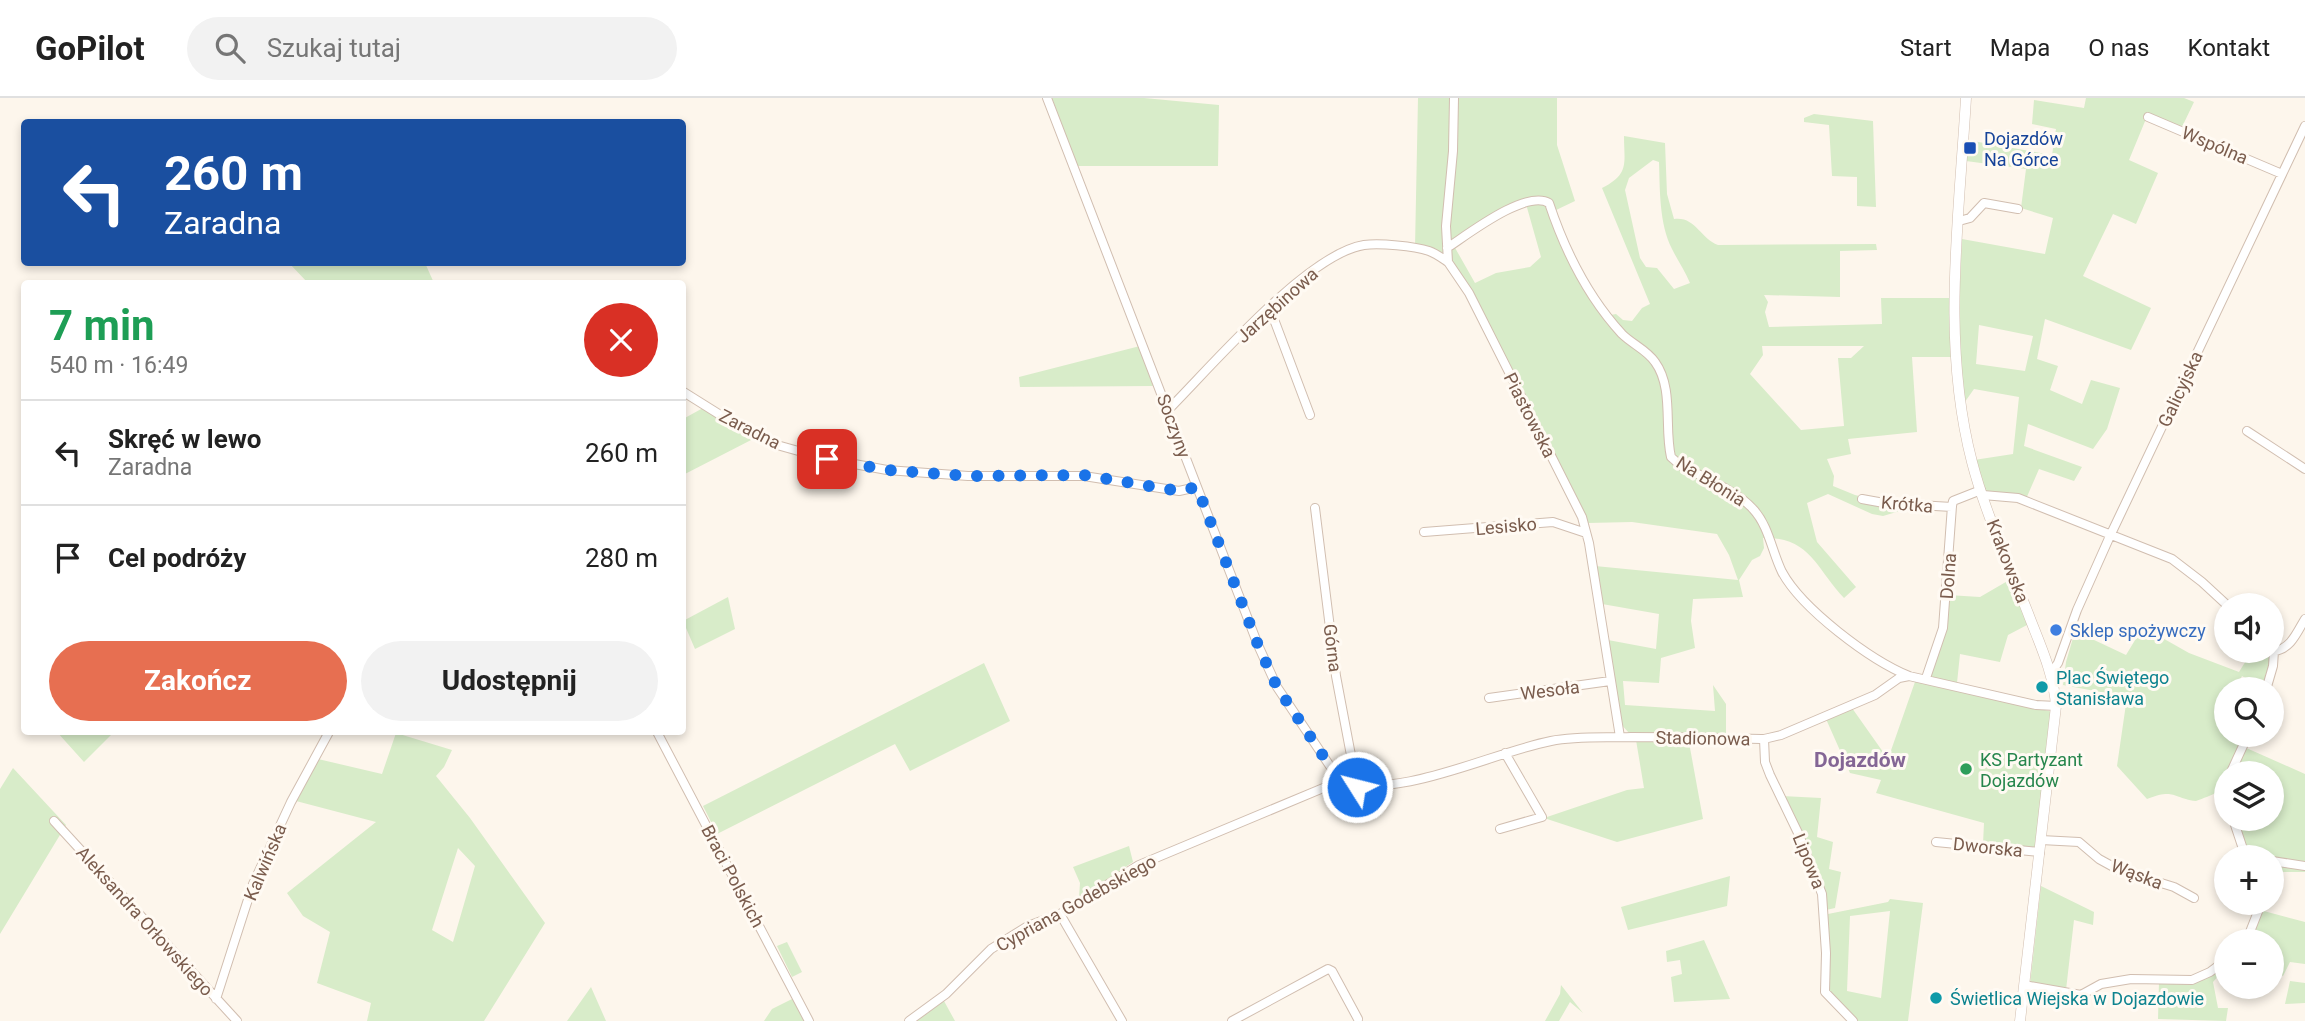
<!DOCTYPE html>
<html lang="pl">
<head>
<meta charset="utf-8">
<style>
	:root { --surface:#fff; --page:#f2f2f2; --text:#222; --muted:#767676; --line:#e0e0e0; --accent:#e76f51 }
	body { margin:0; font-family:Roboto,sans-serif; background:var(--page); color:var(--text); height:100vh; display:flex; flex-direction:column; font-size:26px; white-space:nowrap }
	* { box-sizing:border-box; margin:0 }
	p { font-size:23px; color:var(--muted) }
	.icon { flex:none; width:38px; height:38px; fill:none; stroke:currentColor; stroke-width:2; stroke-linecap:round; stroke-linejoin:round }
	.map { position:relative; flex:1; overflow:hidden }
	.sheet { position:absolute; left:21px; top:182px; width:665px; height:455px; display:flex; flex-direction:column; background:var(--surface); border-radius:7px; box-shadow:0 4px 10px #0003 }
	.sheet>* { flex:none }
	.top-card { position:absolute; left:21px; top:21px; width:665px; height:147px; border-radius:7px; box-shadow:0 4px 10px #0003; background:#1a4fa0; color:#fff; overflow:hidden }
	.fabs { position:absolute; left:2214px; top:495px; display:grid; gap:14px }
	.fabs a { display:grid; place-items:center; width:70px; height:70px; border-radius:50%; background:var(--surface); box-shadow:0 4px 10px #0003; font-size:35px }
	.pin { position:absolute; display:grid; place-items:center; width:60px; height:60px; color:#fff; margin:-30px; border-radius:14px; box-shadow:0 4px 10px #0006 }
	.me { position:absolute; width:77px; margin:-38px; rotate:306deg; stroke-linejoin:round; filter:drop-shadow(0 0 5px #0008) }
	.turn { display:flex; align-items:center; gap:24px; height:147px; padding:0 28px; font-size:32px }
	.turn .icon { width:91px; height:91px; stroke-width:2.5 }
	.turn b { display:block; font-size:49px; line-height:60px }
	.round { display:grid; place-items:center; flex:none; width:74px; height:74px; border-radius:37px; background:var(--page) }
	.headline { display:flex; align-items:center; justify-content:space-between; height:119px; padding:0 28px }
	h1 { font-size:42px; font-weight:700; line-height:52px; color:#1e9e55 }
	.cta { display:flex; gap:14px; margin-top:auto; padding:14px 28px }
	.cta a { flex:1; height:80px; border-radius:42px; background:var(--accent); color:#fff; font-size:28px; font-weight:700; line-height:80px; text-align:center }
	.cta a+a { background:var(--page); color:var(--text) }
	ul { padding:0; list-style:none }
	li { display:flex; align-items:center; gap:21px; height:105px; padding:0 28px; border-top:2px solid var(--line) }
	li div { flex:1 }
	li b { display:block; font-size:26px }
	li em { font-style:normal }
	header { display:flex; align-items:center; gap:42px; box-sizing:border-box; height:98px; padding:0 35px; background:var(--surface); border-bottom:2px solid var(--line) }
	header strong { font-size:33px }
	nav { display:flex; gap:38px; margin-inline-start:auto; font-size:24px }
	.search { width:490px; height:63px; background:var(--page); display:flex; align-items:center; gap:18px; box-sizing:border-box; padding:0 24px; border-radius:38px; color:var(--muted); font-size:26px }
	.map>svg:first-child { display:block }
</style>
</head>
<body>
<header>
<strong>GoPilot</strong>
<div class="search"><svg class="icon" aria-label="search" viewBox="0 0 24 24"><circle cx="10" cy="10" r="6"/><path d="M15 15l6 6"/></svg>Szukaj tutaj</div>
<nav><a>Start</a><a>Mapa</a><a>O nas</a><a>Kontakt</a></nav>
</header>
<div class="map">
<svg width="2305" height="923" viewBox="0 0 2305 923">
	<rect width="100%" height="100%" fill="#fdf6ec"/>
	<path fill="#d8ecc9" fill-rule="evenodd" d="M1052,0H1144L1219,7L1218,68H1077Z
		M1418,0H1452L1445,160L1415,149Z
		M1457,0H1557V47L1575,103L1554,113L1551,104L1533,100L1449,147Z
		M2086,0H2184L2194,4L2182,29L2148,16L2129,62L2158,75L2136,126L2113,116L2083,178L2151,210L2131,252L2045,221L2037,261L2058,268L2050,292L2082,306L2091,282L2120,290L2107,331L2093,351L2028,326L2024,348L2082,369L2074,383L2039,371L2026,401L1984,395L1974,362L2013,356L2019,299L1974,291L1962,308L1958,229L1962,141L2045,156L2053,120L2021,110L2026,71L1966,63L1967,42L2052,57L2056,31L2032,26L2034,2L2084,10ZM1979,227L2033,238L2025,273L1976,266Z
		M1814,16L1873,23L1876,109L1857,108V79L1832,78L1829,27L1804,24V20Z
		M1624,38L1665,45L1667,96L1674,121C1695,118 1700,140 1718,147L1876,146L1877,152L1840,153V199L1764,197L1768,204L1765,214L1769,229L1882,226L1881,200H1950L1951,259H1912L1917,334L1848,341L1851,356L1827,361L1834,378L1833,388L1855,397L1910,410L1883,418L1872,416L1828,396L1807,405L1817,444L1856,489L1844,500C1817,472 1810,438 1763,440L1764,450L1760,458L1752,462L1739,482L1743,499L1693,501L1691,523L1695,550L1661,560L1659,585L1623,583L1625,607L1715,613L1713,587L1726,606V638L1629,635L1620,625L1608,542L1656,551L1659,516L1602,506L1595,468L1738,482L1729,457L1717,436L1632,424L1588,425L1450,163L1449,151L1454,148L1475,185L1496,175L1530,169L1541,159L1526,106L1535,104L1548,108L1554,128L1581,188L1605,218L1616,216L1623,222L1632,223L1642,210L1650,206L1602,90C1630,76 1624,65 1624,38ZM1653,62L1659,64C1660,92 1659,125 1672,151C1678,163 1685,173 1690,185L1674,191L1657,170L1646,169L1640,160L1625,92L1629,80ZM1762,248H1864L1851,260H1838L1844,328L1801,332L1750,276L1763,257Z
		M289,165H425L434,185H308Z
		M1140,248L1153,288L1020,289L1019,279Z
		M703,310L755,340L683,377V321Z
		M2011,481L2027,527L2008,537L2000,564L1960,556L1957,585L1928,578L1948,497L1980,499Z
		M728,499L735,531L695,551L683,523Z
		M2143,529L2189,555L2239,574L2252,553L2272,555L2264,591L2242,578L2235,591L2226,592V637H2246C2240,649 2226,687 2218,693C2212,698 2203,700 2196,703C2172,700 2175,690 2147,701L2117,668L2127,599L2063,587L2066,564L2075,533L2126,557Z
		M984,565L1010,623L910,673L895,646L717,736L703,708Z
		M1916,581L2053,614L2038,752L1983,746L1984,725L1876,695L1881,682L1850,675L1826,621L1852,610L1888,661Z
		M57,634H114L84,664Z
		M396,635L452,652L444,669L436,678L470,720L545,825L484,923H367L371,905L317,885L330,834L303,818L287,795L376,724L296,703L318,661L382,676ZM458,750L475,768L453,844L432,832Z
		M1688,639L1703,721L1617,744L1544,720L1627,692L1644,690L1636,642Z
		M2244,649L2305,676V774H2272V760L2249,759L2235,721H2272V676H2233Z
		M13,670L66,727L0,836V691Z
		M1782,698L1821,700L1817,739L1833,744L1829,771L1841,774L1835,810L1826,812Z
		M1129,748L1133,764L1079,800L1080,785L1073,769Z
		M1730,778L1727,808L1628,832L1621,809Z
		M2041,788L2094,814L2093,827L2074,822L2066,892L2030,886Z
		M1890,801L1923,805L1908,923H1856L1851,914L1828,894V816L1888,804ZM1890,813L1881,900L1847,893L1850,818Z
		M2260,812L2305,824V866L2290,864L2283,878L2272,871V844H2248Z
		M1704,842L1730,901L1674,904L1671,879L1682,876L1680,862L1667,864L1666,853Z
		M787,844L802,874L792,879L777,848Z
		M2226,865V869L2213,884L2218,910H2228L2226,923L2158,921L2159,884H2192Z
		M2290,883L2305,885V905L2285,906Z
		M1561,887L1583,915L1570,904L1559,923H1545L1560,896Z
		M591,889L606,923H567Z
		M794,900L806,923H764L772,911Z
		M944,903L955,923H917Z"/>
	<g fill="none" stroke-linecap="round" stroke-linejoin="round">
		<g stroke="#d1beb0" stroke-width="10">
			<path id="minor" d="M1047,0L1258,547L1277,589L1340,683
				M1454,0L1453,53L1446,128L1448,164L1469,195L1582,419L1589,445L1620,639
				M2148,19L2282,76
				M1959,123L1970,120L1984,105L2018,111
				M1447,150C1467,137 1526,91 1549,105C1565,153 1587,198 1622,236C1632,246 1647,252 1655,264C1674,290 1664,330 1671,359L1680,367C1702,379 1737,393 1753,411C1769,428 1772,454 1782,474C1802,511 1870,562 1909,578
				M1266,213L1275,224L1310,317
				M682,293L741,330L777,347L827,361L887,372L968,378H1084L1179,393L1197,389
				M1168,312C1211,269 1307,156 1364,147C1380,145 1414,148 1429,153C1435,155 1442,160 1448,164
				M2247,333L2305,371
				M1983,397L2018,400L2172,461L2202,484L2228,508
				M1862,401L1884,405L1952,409
				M1315,410L1336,578L1357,689
				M1424,434L1553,424L1586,435
				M2274,553C2291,551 2297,534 2305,521
				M2051,575L2058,565L2077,512L2110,438L2305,28
				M1926,580L1943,530L1952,408L1953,403L1981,392
				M2266,592L2273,568L2274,553
				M1489,600L1610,583
				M657,634L809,923
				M1764,641L1765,664L1770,677L1799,737L1822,796L1826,855L1825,894L1853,923
				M2230,676L2248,637
				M1340,683C1400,702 1490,655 1551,643C1577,638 1604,640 1631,639C1675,639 1719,640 1764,641L1781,637L1875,597L1899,580L1909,578L2036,607L2056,608
				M2226,690V694
				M2233,721L2246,760
				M54,723L237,923
				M1500,731L1542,719L1505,655
				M2041,742L2079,744L2099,761L2119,772L2174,789L2194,800
				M1936,744L2040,754
				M2242,752L2259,760
				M2272,763L2305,768
				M1060,816L1122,923
				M2246,844L2259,811V805
				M2024,887L2081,897L2101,886L2131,881L2192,882L2210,874L2226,862
				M216,901L253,786L291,704L329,634
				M909,923L946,896L991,851L1028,828L1060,816L1139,767L1340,683
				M1232,923L1328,871L1332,873L1358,921"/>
		</g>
		<g stroke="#d1beb0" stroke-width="11">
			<path id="tertiary" d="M1966,0C1959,121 1941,245 1972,364C1986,418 2011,470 2031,523C2042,551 2054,578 2056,608L2020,923"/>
		</g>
		<use href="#minor" stroke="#fff" stroke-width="8"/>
		<use href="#tertiary" stroke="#fff" stroke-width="10"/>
	</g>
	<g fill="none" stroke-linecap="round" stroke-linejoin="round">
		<path stroke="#1a73e8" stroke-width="12" stroke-dasharray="0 21.6" d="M827,361L887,372L968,378L1084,377L1179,393L1197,389L1258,547L1277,589L1340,683L1357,689"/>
	</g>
	<rect fill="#1a4fb4" stroke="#fffaf3" stroke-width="2.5" x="1963" y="43" width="14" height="14" rx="3.5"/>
	<circle fill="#3f7fe0" stroke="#fffaf3" stroke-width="2.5" cx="2056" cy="532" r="7"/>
	<g fill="#0f9aa8" stroke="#fffaf3" stroke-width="2.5">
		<circle cx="2042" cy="589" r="7"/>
		<circle cx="1936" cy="900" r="7"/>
	</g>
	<circle fill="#2e9e5b" stroke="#fffaf3" stroke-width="2.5" cx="1966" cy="671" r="7"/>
	<g text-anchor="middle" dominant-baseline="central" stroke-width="6" stroke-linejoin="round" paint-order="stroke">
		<g font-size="18" fill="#164399" stroke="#fffaf3" text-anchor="start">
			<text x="1984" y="40">Dojazdów<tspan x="1984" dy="21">Na Górce</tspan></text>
		</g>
		<g font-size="18" fill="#7a5c4d" stroke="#fffaf3">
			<text transform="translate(2215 47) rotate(23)">Wspólna</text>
			<text transform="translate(1277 207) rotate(-42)">Jarzębinowa</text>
			<text transform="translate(2180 291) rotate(-65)">Galicyjska</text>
			<text transform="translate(1530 317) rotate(63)">Piastowska</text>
			<text transform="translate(1174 328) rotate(70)">Soczyny</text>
			<text transform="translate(750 331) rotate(27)">Zaradna</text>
			<text transform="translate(1711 383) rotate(32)">Na Błonia</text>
			<text transform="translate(1907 406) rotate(5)">Krótka</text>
			<text transform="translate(1506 428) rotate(-5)">Lesisko</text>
			<text transform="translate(2008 463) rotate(69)">Krakowska</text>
			<text transform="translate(1948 478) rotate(-86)">Dolna</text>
			<text transform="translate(1333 550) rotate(83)">Górna</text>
			<text transform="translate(1550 592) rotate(-7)">Wesoła</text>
			<text transform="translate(1703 640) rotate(1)">Stadionowa</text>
			<text transform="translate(1988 749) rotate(6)">Dworska</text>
			<text transform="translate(1809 763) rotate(68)">Lipowa</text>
			<text transform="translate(265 764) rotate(-67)">Kalwińska</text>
			<text transform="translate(2137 776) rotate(21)">Wąska</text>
			<text transform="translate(733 778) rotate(62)">Braci Polskich</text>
			<text transform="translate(1076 805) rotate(-29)">Cypriana Godebskiego</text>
			<text transform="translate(145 823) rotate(48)">Aleksandra Orłowskiego</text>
		</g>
		<g font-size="18" fill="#366cbe" stroke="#fffaf3" text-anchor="start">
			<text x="2070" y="532">Sklep spożywczy</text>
		</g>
		<g font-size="18" fill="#0d838f" stroke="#fffaf3" text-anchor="start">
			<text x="2056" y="579">Plac Świętego<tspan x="2056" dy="21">Stanisława</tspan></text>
			<text x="1950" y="900">Świetlica Wiejska w Dojazdowie</text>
		</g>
		<g font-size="18" fill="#27864d" stroke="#fffaf3" text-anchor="start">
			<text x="1980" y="661">KS Partyzant<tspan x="1980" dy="21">Dojazdów</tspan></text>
		</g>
		<g font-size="21" font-weight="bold" fill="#846695" stroke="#fffaf3">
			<text x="1860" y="662">Dojazdów</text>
		</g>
	</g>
</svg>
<div class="fabs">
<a><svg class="icon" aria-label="sound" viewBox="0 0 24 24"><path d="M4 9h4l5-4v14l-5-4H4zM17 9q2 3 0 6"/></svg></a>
<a><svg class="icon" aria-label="search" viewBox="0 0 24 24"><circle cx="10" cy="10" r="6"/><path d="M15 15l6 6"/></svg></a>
<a><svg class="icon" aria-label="layers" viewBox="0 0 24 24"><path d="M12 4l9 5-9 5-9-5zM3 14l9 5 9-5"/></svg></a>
<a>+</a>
<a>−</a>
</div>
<div class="pin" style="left:827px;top:361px;background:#d93025"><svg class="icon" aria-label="arrive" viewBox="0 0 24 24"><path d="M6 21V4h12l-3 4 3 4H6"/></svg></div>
<svg class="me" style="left:1357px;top:689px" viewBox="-20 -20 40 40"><circle r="17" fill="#1a73e8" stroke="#fff" stroke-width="3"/><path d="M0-11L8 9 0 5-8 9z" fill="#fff"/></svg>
<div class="top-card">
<div class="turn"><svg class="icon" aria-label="left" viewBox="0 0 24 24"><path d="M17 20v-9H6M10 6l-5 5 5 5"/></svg><div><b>260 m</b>Zaradna</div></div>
</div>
<section class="sheet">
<div class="headline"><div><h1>7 min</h1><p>540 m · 16:49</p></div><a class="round" style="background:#d93025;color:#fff"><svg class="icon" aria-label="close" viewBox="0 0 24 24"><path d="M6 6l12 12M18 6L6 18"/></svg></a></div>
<ul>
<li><svg class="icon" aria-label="left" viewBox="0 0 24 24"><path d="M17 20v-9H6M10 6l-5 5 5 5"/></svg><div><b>Skręć w lewo</b><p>Zaradna</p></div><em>260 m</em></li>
<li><svg class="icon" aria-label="arrive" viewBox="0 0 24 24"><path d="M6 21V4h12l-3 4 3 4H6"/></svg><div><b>Cel podróży</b></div><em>280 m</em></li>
</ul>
<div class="cta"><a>Zakończ</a><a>Udostępnij</a></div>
</section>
</div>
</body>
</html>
